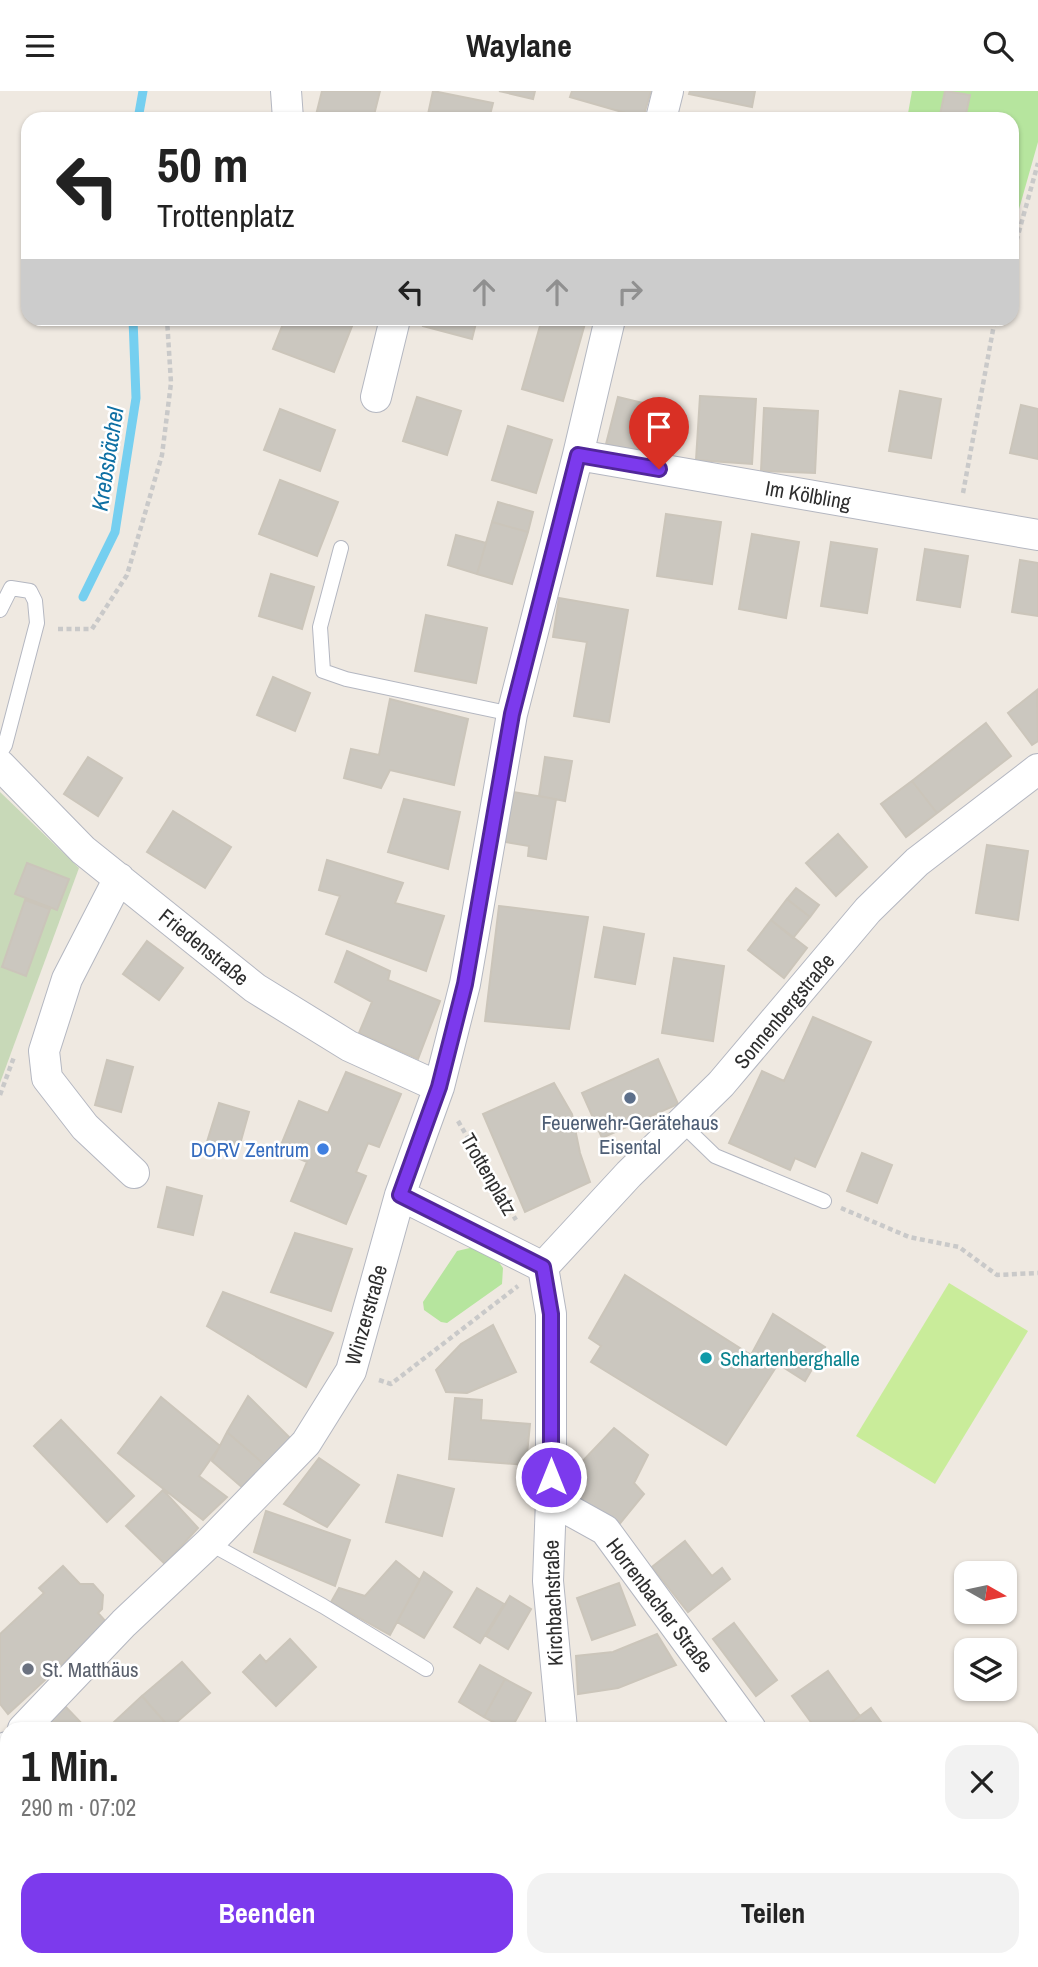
<!DOCTYPE html>
<html lang="de">
<head>
<meta charset="utf-8">
<style>
	:root { --surface:#fff; --page:#f2f2f2; --text:#222; --muted:#767676; --accent:#7c3aed }
	body { margin:0; font-family:"Archivo Narrow",sans-serif; background:var(--page); color:var(--text); height:100vh; display:flex; flex-direction:column; font-size:26px; white-space:nowrap }
	* { box-sizing:border-box; margin:0 }
	p { font-size:23px; color:var(--muted) }
	.icon { flex:none; width:38px; height:38px; fill:none; stroke:currentColor; stroke-width:2; stroke-linecap:round; stroke-linejoin:round }
	.map { position:relative; flex:1; overflow:hidden }
	.drawer { position:absolute; left:0px; top:1631px; width:1040px; height:245px; display:flex; flex-direction:column; background:var(--surface); border-radius:21px 21px 0 0; box-shadow:0 2px 5px #0004 }
	.drawer>* { flex:none }
	.top-card { position:absolute; left:21px; top:21px; width:998px; height:214px; border-radius:21px; box-shadow:0 2px 5px #0004; background:#fff; color:var(--text); overflow:hidden }
	.needle { width:46px; rotate:99deg }
	.buttons { position:absolute; left:954px; top:1470px; display:grid; gap:14px }
	.buttons a { display:grid; place-items:center; width:63px; height:63px; border-radius:14px; background:var(--surface); box-shadow:0 2px 5px #0004; font-size:35px }
	.pin { position:absolute; display:grid; place-items:center; width:60px; height:60px; color:#fff; margin:-72px -30px; border-radius:50% 50% 50% 0; rotate:-45deg; box-shadow:0 0 7px #0007 }
	.pin .icon { rotate:45deg }
	.me { position:absolute; width:77px; margin:-38px; rotate:0deg; stroke-linejoin:round; filter:drop-shadow(0 0 5px #0008) }
	.turn { display:flex; align-items:center; gap:24px; height:147px; padding:0 21px; font-size:32px }
	.turn .icon { width:91px; height:91px; stroke-width:2.5 }
	.turn b { display:block; font-size:49px; line-height:60px }
	.lanes { display:flex; align-items:center; height:66px; padding:0 21px; background:#0003; justify-content:center; gap:35px; direction:ltr }
	.lanes .off { opacity:.35 }
	.round { display:grid; place-items:center; flex:none; width:74px; height:74px; border-radius:21px; background:var(--page) }
	.headline { display:flex; align-items:center; justify-content:space-between; height:119px; padding:0 21px }
	h1 { font-size:42px; font-weight:700; line-height:52px }
	.primary-button { display:flex; gap:14px; margin-top:auto; padding:14px 21px }
	.primary-button a { flex:1; height:80px; border-radius:21px; background:var(--accent); color:#fff; font-size:28px; font-weight:700; line-height:80px; text-align:center }
	.primary-button a+a { background:var(--page); color:var(--text) }
	header { display:flex; justify-content:space-between; align-items:center; height:91px; padding:0 21px; background:var(--surface); font-size:32px; font-weight:700 }
	.map>svg:first-child { display:block }
</style>
</head>
<body>
<header><svg class="icon" aria-label="menu" viewBox="0 0 24 24"><path d="M4 6h16M4 12h16M4 18h16"/></svg>Waylane<svg class="icon" aria-label="search" viewBox="0 0 24 24"><circle cx="10" cy="10" r="6"/><path d="M15 15l6 6"/></svg></header>
<div class="map">
<svg width="1038" height="1876" viewBox="0 0 1038 1876">
	<rect width="100%" height="100%" fill="#efe9e1"/>
	<path fill="#b6e59e" d="M912,0H1038V51L1012,143V28H907Z
		M474,1156L491,1160L503,1177L502,1193L447,1232L441,1231L424,1219L423,1211L457,1160Z"/>
	<path fill="#c8d9b8" d="M0,701L79,777L0,992Z"/>
	<path fill="#c9ec9a" d="M949,1192L1028,1240L935,1393L856,1345Z"/>
	<g fill="none" stroke-linecap="round" stroke-linejoin="round">
		<path stroke="#75cff0" stroke-width="9" d="M138,28L143,0
			M83,506L115,441L136,307L133,228"/>
	</g>
	<path fill="#cbc7bf" stroke="#cbc5ba" stroke-width="2" d="M322,0H380L373,28H331L316,24Z
		M433,0L493,12L489,28H427Z
		M499,0H535L533,8Z
		M572,0H651L643,27L570,6Z
		M690,0H755L752,16L689,3Z
		M945,0L970,4L965,28L940,24Z
		M285,228H332L352,235L334,281L273,258Z
		M425,228H477L472,248L423,235Z
		M542,228L586,229L563,310L522,298Z
		M900,300L941,308L931,367L889,360Z
		M700,305L756,308L752,373L696,369Z
		M417,306L461,320L447,364L403,350Z
		M618,306L676,320L664,367L606,353Z
		M1021,314L1038,318V368L1010,362Z
		M764,317L818,320L815,382L761,380Z
		M280,318L335,339L320,380L264,359Z
		M508,335L552,349L536,402L492,389Z
		M280,389L338,411L317,465L259,443Z
		M498,411L533,421L528,441L492,431Z
		M666,423L721,431L712,493L657,485Z
		M492,431L528,441L512,493L477,483Z
		M752,443L799,451L786,527L739,518Z
		M456,444L486,452L477,483L448,474Z
		M831,451L877,458L867,522L821,515Z
		M925,458L968,465L960,516L917,509Z
		M1020,469L1038,472V525L1012,521Z
		M271,483L314,496L302,538L259,525Z
		M559,507L628,519L609,631L574,625L587,551L553,546Z
		M426,524L487,537L476,592L415,580Z
		M273,586L310,602L295,640L257,624Z
		M1037,599L1038,650L1032,654L1008,622Z
		M390,608L468,628L454,694L390,679L381,697L344,687L351,658L379,664Z
		M986,632L1011,665L937,722L912,690Z
		M88,666L122,687L98,725L64,703Z
		M545,666L572,670L565,710L539,705Z
		M912,690L937,722L906,746L881,713Z
		M513,701L556,708L546,768L528,765L529,755L505,751Z
		M404,708L460,721L448,778L388,761Z
		M173,720L231,756L205,797L147,761Z
		M838,743L867,776L836,805L806,772Z
		M987,754L1028,760L1018,829L976,822Z
		M327,769L403,792L395,812L444,825L426,880L326,843L340,805L319,799Z
		M27,772L69,788L57,819L15,803Z
		M796,797L819,814L810,826L787,808Z
		M787,808L810,826L793,847L771,829Z
		M25,809L50,818L26,885L2,876Z
		M499,815L588,826L569,938L485,930Z
		M771,829L807,857L784,887L748,859Z
		M604,836L644,843L635,893L595,886Z
		M147,850L183,877L159,909L123,883Z
		M347,860L390,880L388,889L440,910L418,968L359,942L372,911L335,891Z
		M674,867L724,875L713,950L662,942Z
		M813,926L871,951L815,1076L795,1067L790,1079L729,1052L762,980L784,990Z
		M658,968L678,1013L602,1047L582,1002Z
		M107,969L133,976L121,1021L95,1014Z
		M346,981L401,1003L379,1056L368,1052L356,1081L366,1085L346,1133L291,1110L307,1071L279,1059L299,1010L328,1022Z
		M554,992L572,1023L580,1062L590,1091L525,1121L483,1023Z
		M219,1012L249,1021L237,1064L206,1054Z
		M862,1062L892,1074L877,1112L847,1100Z
		M167,1096L202,1105L193,1144L158,1136Z
		M295,1142L352,1158L331,1220L271,1201Z
		M625,1184L751,1264L773,1223L825,1256L805,1290L778,1273L726,1354L591,1271L601,1255L589,1247Z
		M223,1201L333,1242L306,1296L207,1235Z
		M493,1234L516,1281L467,1302L446,1301L436,1279L461,1253Z
		M248,1305L291,1348L265,1374L227,1341Z
		M161,1306L220,1355L199,1385L227,1406L203,1429L118,1362Z
		M455,1307L482,1309L481,1329L530,1333L526,1374L449,1368Z
		M61,1329L134,1405L107,1431L34,1355Z
		M614,1337L648,1364L634,1392L644,1403L613,1441L559,1395Z
		M227,1341L265,1374L243,1397L212,1370Z
		M319,1367L359,1394L327,1436L284,1413Z
		M398,1384L454,1398L442,1445L386,1431Z
		M163,1399L198,1437L165,1473L126,1435Z
		M266,1420L350,1449L335,1495L254,1461Z
		M685,1450L712,1485L722,1477L730,1488L688,1521L652,1476Z
		M396,1470L420,1489L390,1544L331,1511L339,1497L365,1505Z
		M63,1475L80,1493H93L103,1504L102,1518L98,1522L107,1532L8,1623L0,1613V1543L44,1502L39,1497Z
		M424,1481L452,1501L424,1547L397,1531Z
		M619,1492L635,1534L592,1549L577,1507Z
		M477,1497L504,1513L480,1552L454,1536Z
		M510,1505L531,1518L508,1558L486,1545Z
		M734,1532L777,1589L756,1605L713,1548Z
		M657,1543L676,1574L618,1597L578,1603L576,1565L613,1561Z
		M290,1548L316,1576L276,1615L243,1581L260,1564L266,1571Z
		M182,1571L210,1602L170,1637L142,1605Z
		M480,1574L505,1588L484,1626L459,1611Z
		M828,1580L860,1625L842,1638H816L792,1605Z
		M505,1588L531,1602L511,1638H506L484,1626Z
		M142,1605L170,1637L169,1638H120L114,1631Z
		M62,1612L87,1638H36Z
		M871,1617L886,1638H842L860,1625Z
		M7,1735V1760L0,1753V1740Z
		M0,1802L7,1805V1851L0,1848Z
		M515,1869H595L591,1876H511Z
		M711,1869H758L762,1876H715Z
		M955,1869H975L965,1876H960Z"/>
	<g fill="none" stroke-linecap="round" stroke-linejoin="round">
		<g stroke="#b4b7c1" stroke-width="16">
			<path id="lane" d="M341,457L320,536L323,580L346,588L512,623
				M0,519L11,497L30,500L35,510L37,532L5,654L0,662
				M682,1033L715,1065L824,1110
				M209,1452L323,1515L426,1578"/>
		</g>
		<g stroke="#b4b7c1" stroke-width="32">
			<path id="street" d="M286,0L288,28
				M661,28L668,0
				M376,306L395,228
				M578,364L1038,444
				M0,674L83,759L255,897L349,955L439,996
				M119,787L67,888L44,960L47,987L85,1036L134,1082
				M400,1104L543,1176
				M543,1176L629,1083L721,993L868,819L917,771L1038,678
				M543,1176L551,1223V1409L548,1490L562,1638
				M551,1409L605,1439L751,1638
				M23,1638L124,1532L209,1452L306,1352L351,1280L400,1104L439,996L465,893L512,623L578,364L610,228
				M0,1672L7,1656
				M921,1869L926,1876"/>
		</g>
		<g stroke="#b4b7c1" stroke-width="40">
			<path id="secondary" d="M467,1869L470,1876
				M215,1876L246,1869"/>
		</g>
		<path stroke="#c9c9c9" stroke-width="4.5" stroke-dasharray="5 3.5" stroke-linecap="butt" d="M1012,166L1038,72
			M963,402L995,228
			M58,538H92L127,484L162,364L171,292L167,228
			M0,1004L14,966
			M458,1030L516,1129
			M841,1117L909,1146L959,1156L997,1184L1038,1182
			M379,1289L391,1293L518,1195"/>
		<use href="#lane" stroke="#fff" stroke-width="14"/>
		<use href="#street" stroke="#fff" stroke-width="30"/>
		<use href="#secondary" stroke="#fff" stroke-width="38"/>
	</g>
	<g fill="none" stroke-linecap="round" stroke-linejoin="round">
		<g stroke="#51269a" stroke-width="18">
			<path id="route" d="M551,1386V1223L543,1176L400,1104L439,996L465,893L512,623L578,364L659,378"/>
		</g>
		<use href="#route" stroke="#7c3aed" stroke-width="12"/>
	</g>
	<circle fill="#5c6f8a" stroke="#fff" stroke-width="2.5" cx="630" cy="1007" r="7"/>
	<circle fill="#3f7fe0" stroke="#fff" stroke-width="2.5" cx="323" cy="1058" r="7"/>
	<circle fill="#0f9aa8" stroke="#fff" stroke-width="2.5" cx="706" cy="1267" r="7"/>
	<circle fill="#6b7280" stroke="#fff" stroke-width="2.5" cx="28" cy="1578" r="7"/>
	<g text-anchor="middle" dominant-baseline="central" stroke-width="5" stroke-linejoin="round" paint-order="stroke">
		<g font-size="21" fill="#2e2e2e" stroke="#fff">
			<text transform="translate(808 404) rotate(10)">Im Kölbling</text>
			<text transform="translate(204 856) rotate(39)">Friedenstraße</text>
			<text transform="translate(784 920) rotate(-50)">Sonnenbergstraße</text>
			<text transform="translate(489 1083) rotate(60)">Trottenplatz</text>
			<text transform="translate(366 1224) rotate(-74)">Winzerstraße</text>
			<text transform="translate(553 1512) rotate(-92)">Kirchbachstraße</text>
			<text transform="translate(660 1514) rotate(53)">Horrenbacher Straße</text>
		</g>
		<g font-size="21" fill="#4e5e75" stroke="#fff">
			<text x="630" y="1031">Feuerwehr-Gerätehaus<tspan x="630" dy="24">Eisental</tspan></text>
		</g>
		<g font-size="21" fill="#366cbe" stroke="#fff" text-anchor="end">
			<text x="309" y="1058">DORV Zentrum</text>
		</g>
		<g font-size="21" fill="#0d838f" stroke="#fff" text-anchor="start">
			<text x="720" y="1267">Schartenberghalle</text>
		</g>
		<g font-size="21" fill="#5b616d" stroke="#fff" text-anchor="start">
			<text x="42" y="1578">St. Matthäus</text>
		</g>
		<g font-size="23" font-style="italic" fill="#0d6fa3" stroke="#fff">
			<text transform="translate(107 368) rotate(-81)">Krebsbächel</text>
		</g>
	</g>
</svg>
<div class="buttons">
<a><svg class="needle" viewBox="-14 -14 28 28"><path d="M0-13l5 13h-10z" fill="#e53935"/><path d="M0 13l5-13h-10z" fill="#767676"/></svg></a>
<a><svg class="icon" aria-label="layers" viewBox="0 0 24 24"><path d="M12 4l9 5-9 5-9-5zM3 14l9 5 9-5"/></svg></a>
</div>
<div class="pin" style="left:659px;top:378px;background:#d93025"><svg class="icon" aria-label="arrive" viewBox="0 0 24 24"><path d="M6 21V4h12l-3 4 3 4H6"/></svg></div>
<svg class="me" style="left:551px;top:1386px" viewBox="-20 -20 40 40"><circle r="17" fill="#7c3aed" stroke="#fff" stroke-width="3"/><path d="M0-11L8 9 0 5-8 9z" fill="#fff"/></svg>
<div class="top-card">
<div class="turn"><svg class="icon" aria-label="left" viewBox="0 0 24 24"><path d="M17 20v-9H6M10 6l-5 5 5 5"/></svg><div><b>50 m</b>Trottenplatz</div></div>
<div class="lanes"><svg class="icon" aria-label="left" viewBox="0 0 24 24"><path d="M17 20v-9H6M10 6l-5 5 5 5"/></svg><svg class="icon off" aria-label="ahead" viewBox="0 0 24 24"><path d="M12 20V5M6 11l6-6 6 6"/></svg><svg class="icon off" aria-label="ahead" viewBox="0 0 24 24"><path d="M12 20V5M6 11l6-6 6 6"/></svg><svg class="icon off" aria-label="right" viewBox="0 0 24 24"><path d="M7 20v-9h11M14 6l5 5-5 5"/></svg></div>
</div>
<section class="drawer">
<div class="headline"><div><h1>1 Min.</h1><p>290 m · 07:02</p></div><a class="round"><svg class="icon" aria-label="close" viewBox="0 0 24 24"><path d="M6 6l12 12M18 6L6 18"/></svg></a></div>
<div class="primary-button"><a>Beenden</a><a>Teilen</a></div>
</section>
</div>
</body>
</html>
